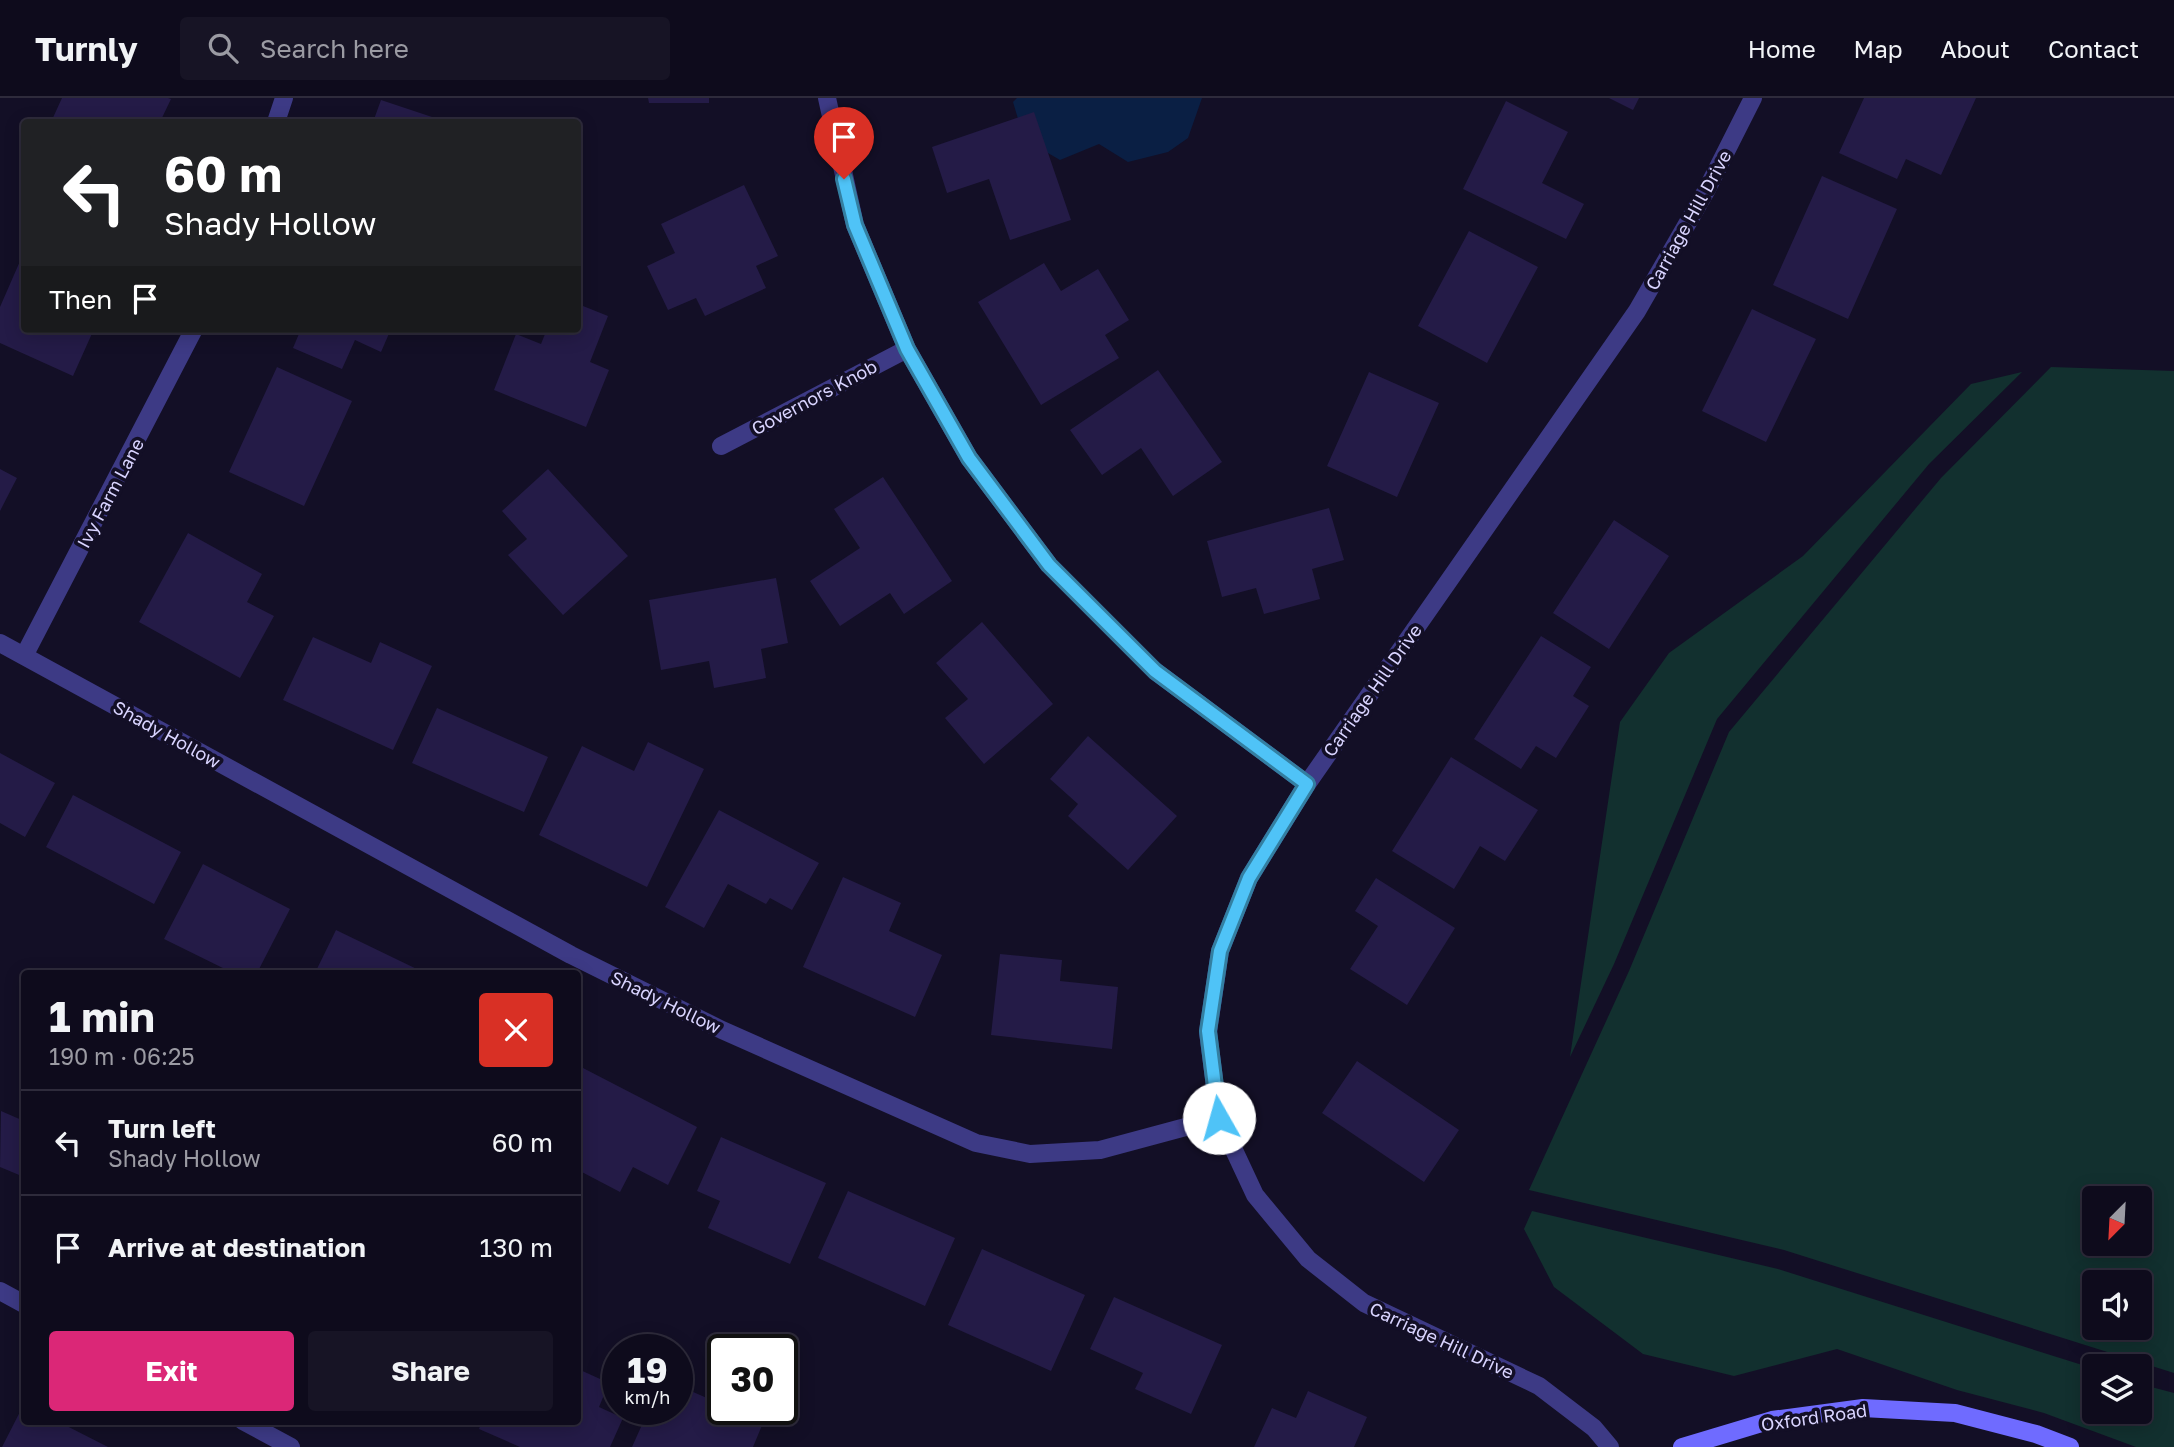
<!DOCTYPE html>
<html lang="en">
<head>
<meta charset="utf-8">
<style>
	:root { --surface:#0e0b1c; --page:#171425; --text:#f1f3f6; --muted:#9b9ba3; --line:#2e2b3b; --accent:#db2777 }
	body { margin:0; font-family:"Golos Text",sans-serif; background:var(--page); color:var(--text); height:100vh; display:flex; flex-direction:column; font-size:26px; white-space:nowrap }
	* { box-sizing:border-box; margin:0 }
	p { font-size:23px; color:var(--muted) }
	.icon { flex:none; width:38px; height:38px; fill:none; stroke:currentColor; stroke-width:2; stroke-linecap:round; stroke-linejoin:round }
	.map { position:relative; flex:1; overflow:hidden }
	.sheet { position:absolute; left:21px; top:872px; width:560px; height:455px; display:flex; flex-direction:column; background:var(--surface); border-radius:7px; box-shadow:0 4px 18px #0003,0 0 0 2px var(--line) }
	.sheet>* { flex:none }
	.banner { position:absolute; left:21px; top:21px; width:560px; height:214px; border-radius:7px; box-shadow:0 4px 18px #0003,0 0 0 2px var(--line); background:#202124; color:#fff; overflow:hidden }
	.needle { width:46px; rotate:204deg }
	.buttons { position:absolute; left:2082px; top:1088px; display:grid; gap:14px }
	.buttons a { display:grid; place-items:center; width:70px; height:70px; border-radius:7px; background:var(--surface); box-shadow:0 4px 18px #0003,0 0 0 2px var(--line); font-size:35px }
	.speed { position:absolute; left:602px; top:1236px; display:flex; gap:14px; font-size:35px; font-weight:700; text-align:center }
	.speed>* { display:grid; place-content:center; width:91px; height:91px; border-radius:50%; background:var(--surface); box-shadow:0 4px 18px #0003,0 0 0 2px var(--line); line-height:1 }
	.speed small { font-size:18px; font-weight:400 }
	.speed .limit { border:4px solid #111; border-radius:10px; background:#fff; color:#111 }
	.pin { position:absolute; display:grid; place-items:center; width:60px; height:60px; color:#fff; margin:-72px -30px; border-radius:50% 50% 50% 0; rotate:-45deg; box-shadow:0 0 7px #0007 }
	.pin .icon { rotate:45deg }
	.me { position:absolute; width:77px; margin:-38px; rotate:353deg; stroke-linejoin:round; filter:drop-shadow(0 0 5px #0008) }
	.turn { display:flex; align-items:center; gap:24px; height:147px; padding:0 28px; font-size:32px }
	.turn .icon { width:91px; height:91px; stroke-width:2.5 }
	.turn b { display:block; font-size:49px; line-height:60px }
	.then { display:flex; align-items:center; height:66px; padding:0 28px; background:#0003; gap:14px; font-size:26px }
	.round { display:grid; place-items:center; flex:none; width:74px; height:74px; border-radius:7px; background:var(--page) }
	.headline { display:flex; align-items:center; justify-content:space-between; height:119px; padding:0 28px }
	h1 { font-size:42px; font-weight:700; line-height:52px }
	.cta { display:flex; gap:14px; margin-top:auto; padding:14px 28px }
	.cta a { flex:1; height:80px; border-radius:7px; background:var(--accent); color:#fff; font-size:28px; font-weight:700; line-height:80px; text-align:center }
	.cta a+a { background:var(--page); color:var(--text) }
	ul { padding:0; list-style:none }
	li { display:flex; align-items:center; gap:21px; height:105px; padding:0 28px; border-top:2px solid var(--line) }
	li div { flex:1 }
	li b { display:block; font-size:26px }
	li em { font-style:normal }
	header { display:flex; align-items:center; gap:42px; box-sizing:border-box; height:98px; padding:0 35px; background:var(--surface); border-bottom:2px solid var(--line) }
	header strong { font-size:33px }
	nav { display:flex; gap:38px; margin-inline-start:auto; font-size:24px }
	.search { width:490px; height:63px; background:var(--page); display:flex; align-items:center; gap:18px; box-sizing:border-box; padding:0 24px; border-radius:7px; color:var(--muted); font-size:26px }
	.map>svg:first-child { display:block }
</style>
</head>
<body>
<header>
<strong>Turnly</strong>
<div class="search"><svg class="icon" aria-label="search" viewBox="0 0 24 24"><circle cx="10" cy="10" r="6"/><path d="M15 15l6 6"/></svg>Search here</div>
<nav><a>Home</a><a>Map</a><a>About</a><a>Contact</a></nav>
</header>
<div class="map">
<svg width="2174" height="1349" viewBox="0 0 2174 1349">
	<rect width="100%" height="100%" fill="#130f26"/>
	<path fill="#12302f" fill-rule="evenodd" d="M2051,269L2174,273V1275L1784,1152L1529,1092L1629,873L1729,634L1941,380ZM2095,1101H2140V1146H2095ZM2095,1185H2140V1230H2095Z
		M2022,274L1929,366L1717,621L1614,866L1570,959L1620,624L1669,555L1803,458L1971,286Z
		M1532,1113L1778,1171L2095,1271V1314H2140V1286L2174,1295V1349H2136L2044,1315L1957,1292L1837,1251L1734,1278L1643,1256L1554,1189L1524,1131Z"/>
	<path fill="#0a1f44" d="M1017,0H1202L1188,40L1168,54L1128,64L1099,46L1060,62L1024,41L1013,4Z"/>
	<path fill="#241b47" d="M62,0H168L171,1L160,24H51Z
		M648,0H709V5H649Z
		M1609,0H1639L1633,12Z
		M1864,0H1976L1941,77L1906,61L1897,81L1839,55Z
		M381,2L447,24H373Z
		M1506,3L1568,34L1542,85L1584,106L1566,141L1463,91Z
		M1034,14L1071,122L1010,142L989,81L947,95L932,49Z
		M1822,78L1897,111L1848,221L1773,187Z
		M744,87L778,158L756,168L766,190L705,218L696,200L668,212L647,168L675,155L661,126Z
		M1469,133L1538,169L1487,265L1418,228Z
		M24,154V231H94L73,278L0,245V209Z
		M1044,165L1061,193L1098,171L1129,222L1105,237L1119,260L1041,307L978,204Z
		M578,206L608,218L590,264L609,272L586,329L494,292L516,236L541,246L547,231H578Z
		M1752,211L1816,241L1766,344L1702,313Z
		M301,231H391L381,254L355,242L342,271L293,250Z
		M277,269L352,303L304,408L229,374Z
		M1158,272L1222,364L1173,398L1141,350L1102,377L1070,332Z
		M1369,274L1439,305L1397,399L1327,368Z
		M0,371L17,380L0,413Z
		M548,371L628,458L563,517L508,457L527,441L502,413Z
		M883,379L952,483L904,516L890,495L840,528L810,483L860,450L834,411Z
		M1329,410L1344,462L1312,471L1320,501L1264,516L1256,490L1222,499L1207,443Z
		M1614,422L1669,458L1609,551L1553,515Z
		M188,435L262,476L247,504L274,518L240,580L139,524Z
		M776,480L788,545L761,551L766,580L714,590L709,563L661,572L649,502Z
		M982,524L1053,606L984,666L945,620L968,601L936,565Z
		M1541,538L1591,569L1573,598L1589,608L1556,660L1536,648L1521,671L1474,641Z
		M313,539L371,565L380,544L432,568L393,652L283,602Z
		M437,610L548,659L524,714L412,665Z
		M1088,638L1177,718L1128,772L1068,718L1078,706L1050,681Z
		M648,644L704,671L647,789L539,737L582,648L634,673Z
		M0,655L55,685L25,739L0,725Z
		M1451,659L1538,712L1505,763L1480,748L1454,791L1392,753Z
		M73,697L181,754L154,806L46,749Z
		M719,712L819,765L792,812L770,800L766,806L728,786L704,830L665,809Z
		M203,766L290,811L257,875H233L164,841Z
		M843,779L901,805L889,833L942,857L915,919L803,869Z
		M1376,780L1455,830L1407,907L1350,871L1378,828L1355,813Z
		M336,832L425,875H315Z
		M1000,856L1062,862L1060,883L1118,889L1112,951L991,937Z
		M1357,963L1459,1032L1424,1084L1322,1015Z
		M583,970L697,1029L668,1087L633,1069L620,1094L578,1072V980Z
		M1,1013L24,1023V1079L0,1069Z
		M721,1039L826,1085L790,1166L708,1130L720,1103L697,1093Z
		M848,1093L955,1140L925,1208L818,1160Z
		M982,1151L1085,1197L1051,1273L948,1227Z
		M1114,1199L1222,1247L1191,1316L1135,1291L1143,1275L1090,1251Z
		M578,1271L609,1285L599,1309L623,1320L610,1349H520L479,1331L482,1323H578Z
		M677,1287L723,1307V1311H731L763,1325L753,1349H632L649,1311H677Z
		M1308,1293L1367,1319L1354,1349H1254L1272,1310L1296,1320Z
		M24,1306V1323H57L108,1349H2Z"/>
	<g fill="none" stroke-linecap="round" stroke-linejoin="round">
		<path stroke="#3d3a85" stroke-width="18" d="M827,0L855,127L907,251L969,360L1049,467L1155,573L1307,686
			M276,24L284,0
			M721,348L907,251
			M0,545L571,857L722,932L976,1045L1030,1056L1100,1052L1219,1020
			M24,558L194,231
			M0,1193L24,1206
			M243,1323L291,1349
			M1610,1349L1594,1330L1539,1288L1364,1205L1308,1161L1255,1097L1219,1020L1208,934L1220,853L1249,780L1307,686L1637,213L1706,93L1753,0"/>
		<path stroke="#6f6bff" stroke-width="18" d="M1682,1349L1772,1322L1863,1310L1955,1315L2036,1336L2070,1349"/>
	</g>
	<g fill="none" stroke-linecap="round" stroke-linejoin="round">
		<g stroke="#337fa1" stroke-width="18">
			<path id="route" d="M844,81L855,127L907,251L969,360L1049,467L1155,573L1307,686L1249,780L1220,853L1208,933L1219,1020"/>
		</g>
		<use href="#route" stroke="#4fc3f7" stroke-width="12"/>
	</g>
	<g text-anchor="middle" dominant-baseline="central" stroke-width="7" stroke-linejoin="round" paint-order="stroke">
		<g font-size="18" fill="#d9d4ff" stroke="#130f26">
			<text transform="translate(1688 122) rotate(-61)">Carriage Hill Drive</text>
			<text transform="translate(814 299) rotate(-28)">Governors Knob</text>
			<text transform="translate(110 395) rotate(-62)">Ivy Farm Lane</text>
			<text transform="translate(1372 592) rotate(-55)">Carriage Hill Drive</text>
			<text transform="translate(167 636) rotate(29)">Shady Hollow</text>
			<text transform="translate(666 904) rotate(26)">Shady Hollow</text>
			<text transform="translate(1442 1242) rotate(25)">Carriage Hill Drive</text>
			<text transform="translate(1814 1319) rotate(-8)">Oxford Road</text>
		</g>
	</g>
</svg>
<div class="buttons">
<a><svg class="needle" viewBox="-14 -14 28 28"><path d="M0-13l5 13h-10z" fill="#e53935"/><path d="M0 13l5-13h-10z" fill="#9b9ba3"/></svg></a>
<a><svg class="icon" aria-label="sound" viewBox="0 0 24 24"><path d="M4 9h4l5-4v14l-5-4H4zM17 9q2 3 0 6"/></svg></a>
<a><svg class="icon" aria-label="layers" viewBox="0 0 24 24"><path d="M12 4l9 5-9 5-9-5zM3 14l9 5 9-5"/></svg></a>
</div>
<div class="speed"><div>19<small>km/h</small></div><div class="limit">30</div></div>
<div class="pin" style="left:844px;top:81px;background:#d93025"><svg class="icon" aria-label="arrive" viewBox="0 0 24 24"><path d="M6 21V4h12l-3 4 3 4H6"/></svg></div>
<svg class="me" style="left:1219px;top:1020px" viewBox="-20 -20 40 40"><circle r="19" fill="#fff"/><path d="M0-13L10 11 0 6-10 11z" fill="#4fc3f7"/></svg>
<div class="banner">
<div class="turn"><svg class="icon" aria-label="left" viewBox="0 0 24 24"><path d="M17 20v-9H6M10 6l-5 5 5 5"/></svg><div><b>60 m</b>Shady Hollow</div></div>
<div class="then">Then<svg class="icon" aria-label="arrive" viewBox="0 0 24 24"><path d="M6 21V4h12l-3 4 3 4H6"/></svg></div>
</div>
<section class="sheet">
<div class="headline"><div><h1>1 min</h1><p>190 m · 06:25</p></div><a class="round" style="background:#d93025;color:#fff"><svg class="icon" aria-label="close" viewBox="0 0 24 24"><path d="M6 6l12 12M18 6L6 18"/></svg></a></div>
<ul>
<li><svg class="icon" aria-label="left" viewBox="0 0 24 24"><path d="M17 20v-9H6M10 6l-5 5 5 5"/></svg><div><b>Turn left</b><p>Shady Hollow</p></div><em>60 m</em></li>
<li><svg class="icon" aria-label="arrive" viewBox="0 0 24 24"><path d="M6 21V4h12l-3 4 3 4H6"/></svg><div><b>Arrive at destination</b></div><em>130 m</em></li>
</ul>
<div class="cta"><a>Exit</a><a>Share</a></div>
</section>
</div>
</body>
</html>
